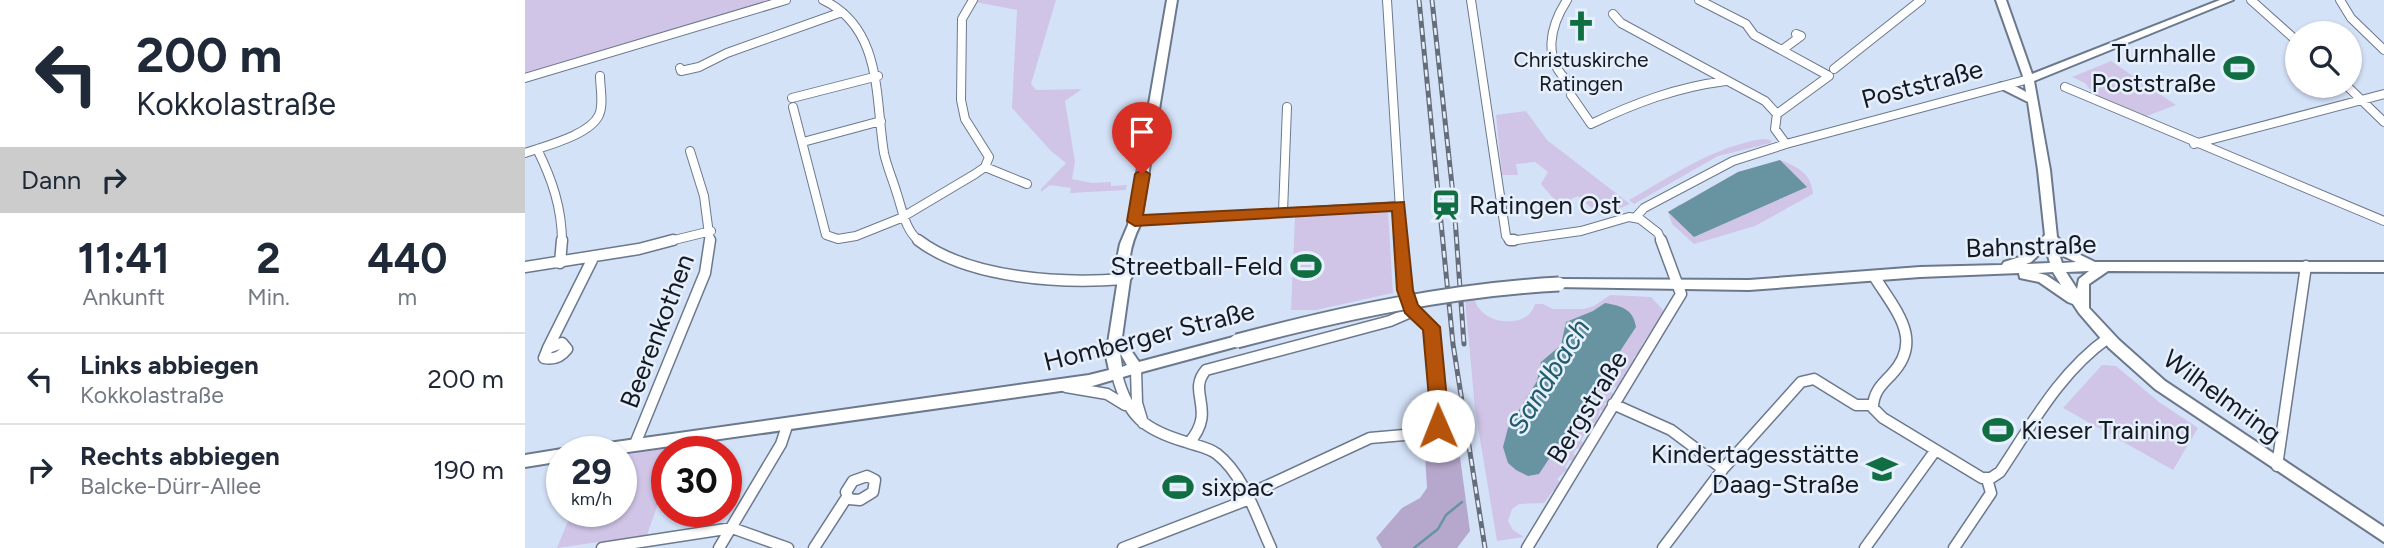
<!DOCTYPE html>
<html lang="de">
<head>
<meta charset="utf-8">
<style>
	:root { --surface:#fff; --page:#f2f2f3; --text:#1f2937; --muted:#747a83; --line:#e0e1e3 }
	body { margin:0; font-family:Figtree,sans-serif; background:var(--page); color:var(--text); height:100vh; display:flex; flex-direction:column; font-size:26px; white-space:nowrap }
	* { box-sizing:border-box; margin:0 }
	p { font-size:23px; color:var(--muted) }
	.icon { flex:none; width:38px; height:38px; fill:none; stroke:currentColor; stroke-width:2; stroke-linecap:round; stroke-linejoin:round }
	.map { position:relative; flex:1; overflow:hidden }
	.details { display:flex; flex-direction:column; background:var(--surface); width:525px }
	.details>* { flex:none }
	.hud { background:#fff; color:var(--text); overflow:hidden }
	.controls { position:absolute; left:1760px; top:21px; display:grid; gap:14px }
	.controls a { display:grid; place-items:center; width:77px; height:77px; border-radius:50%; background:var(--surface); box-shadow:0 2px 5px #0004; font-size:35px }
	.speed { position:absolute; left:21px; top:436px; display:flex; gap:14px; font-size:35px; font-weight:700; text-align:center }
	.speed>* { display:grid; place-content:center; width:91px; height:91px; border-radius:50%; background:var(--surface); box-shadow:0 2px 5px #0004; line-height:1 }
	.speed small { font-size:18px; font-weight:400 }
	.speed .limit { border:10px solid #d22; background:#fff; color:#111 }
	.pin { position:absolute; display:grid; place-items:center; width:60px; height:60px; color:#fff; margin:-72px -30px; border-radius:50% 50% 50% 0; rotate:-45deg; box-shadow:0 0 7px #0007 }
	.pin .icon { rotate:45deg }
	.me { position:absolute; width:77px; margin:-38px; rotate:359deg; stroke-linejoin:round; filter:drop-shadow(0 0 5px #0008) }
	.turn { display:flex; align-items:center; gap:24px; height:147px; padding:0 21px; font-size:32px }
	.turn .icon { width:91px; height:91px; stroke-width:2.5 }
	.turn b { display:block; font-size:49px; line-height:60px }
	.then { display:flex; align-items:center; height:66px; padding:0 21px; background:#0003; gap:14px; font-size:26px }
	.eta { display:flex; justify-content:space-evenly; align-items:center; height:119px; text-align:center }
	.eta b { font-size:42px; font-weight:700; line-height:49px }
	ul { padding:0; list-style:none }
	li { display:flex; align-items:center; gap:21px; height:91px; padding:0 21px; border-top:2px solid var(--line) }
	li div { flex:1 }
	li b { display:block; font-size:26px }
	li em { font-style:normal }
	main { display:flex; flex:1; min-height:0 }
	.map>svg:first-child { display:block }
</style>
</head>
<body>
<main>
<section class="details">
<div class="hud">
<div class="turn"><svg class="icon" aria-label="left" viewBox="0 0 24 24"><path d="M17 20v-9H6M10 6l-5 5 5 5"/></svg><div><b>200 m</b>Kokkolastraße</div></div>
<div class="then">Dann<svg class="icon" aria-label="right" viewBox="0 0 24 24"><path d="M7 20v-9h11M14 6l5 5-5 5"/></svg></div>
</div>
<div class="eta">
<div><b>11:41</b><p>Ankunft</p></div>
<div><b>2</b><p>Min.</p></div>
<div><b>440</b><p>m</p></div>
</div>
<ul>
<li><svg class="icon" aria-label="left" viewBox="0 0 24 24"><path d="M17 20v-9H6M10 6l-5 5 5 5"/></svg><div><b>Links abbiegen</b><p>Kokkolastraße</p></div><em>200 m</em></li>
<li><svg class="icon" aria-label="right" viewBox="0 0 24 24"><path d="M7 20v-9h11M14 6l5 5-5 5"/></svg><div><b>Rechts abbiegen</b><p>Balcke-Dürr-Allee</p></div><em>190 m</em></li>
</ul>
</section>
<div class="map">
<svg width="1859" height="548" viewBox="0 0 1859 548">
	<rect width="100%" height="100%" fill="#d4e2f8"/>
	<path fill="#d0c5e7" d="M0,0H261L0,78Z
		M452,0H531L506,84L511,90L557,89L540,101L550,162L547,179L567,183L586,182V186L602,185L601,190L545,193L546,188L525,185L516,192V189L541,163L526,151L487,108L492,10L450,2Z
		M1586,61L1651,105L1619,117L1567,96V92L1560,83L1547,77Z
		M1001,111L1022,140L1105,204L1076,216L1053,196L1034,205L1016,184L1023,172L1010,162L991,164L993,175H977L971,115Z
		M1238,139L1246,140V143L1193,156L1109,204L1104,200C1147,176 1189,146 1238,139Z
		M1255,160C1273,167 1286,173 1288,194L1230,226L1169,244L1147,224L1143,212L1155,204L1158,206L1174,197L1172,195L1213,172Z
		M863,211L868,293L791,310H766L770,217Z
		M1085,295L1126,297L1139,311L1116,346L1119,348L1108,358L1111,360L1101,370L1104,372L1101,377L1098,376L1094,388L1089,387L1086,392L1089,394L1079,404L1082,406L1079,411L1075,410L1071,424L1067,422L1064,428L1067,430L1063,436L1059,435L1056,441L1059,443L1055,449L1052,448L1048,454L1051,456L1047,461L1044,460L1040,467L1043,469L1032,479L1036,483L1033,491H1028L1019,503L994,504L987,509L983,521L988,530L999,537L972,541L950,409L940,299L949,298C956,327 1004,329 1010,304H1018L1028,309H1059L1069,306Z
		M1577,365L1591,366L1634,402L1673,428L1648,470L1538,408Z
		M153,446L151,451L142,452V478L122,535L32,548L47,511H96V456Z"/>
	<path fill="#b5a8cc" d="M930,420L945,531L932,548H857L851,538L877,508L895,498L902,488L899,439C913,434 917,423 930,420Z"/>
	<path fill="#6894a1" d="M1255,160L1282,187L1169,237L1143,212L1213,172Z
		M1080,303C1097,306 1108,309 1111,327L1014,474L1003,476L991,470L983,463L978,447L983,428L1012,381L1016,362L1036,345L1041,322L1068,311Z"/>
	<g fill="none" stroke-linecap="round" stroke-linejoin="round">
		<path stroke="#6894a1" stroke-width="2.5" d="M889,548L913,529L921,515L937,502"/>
		<g stroke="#6c798d" stroke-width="10">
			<path id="street-far1" d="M298,0C358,28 350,99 359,153C362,167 368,180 372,194C378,212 380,230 395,242
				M862,0L877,242
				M946,0L981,236L985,241L1056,231L1104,217L1115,219L1133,233L1137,242
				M1042,0C1025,26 1017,60 1044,82
				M1174,0L1221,24L1229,35L1304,76L1252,114
				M1726,0L1773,42
				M1815,0L1826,18L1859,50
				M1088,14L1096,23L1240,101L1252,114
				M1257,50L1276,36L1271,34
				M155,68L156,71L174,67L202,53L317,12
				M1309,69L1396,0
				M0,78L261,0
				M1822,86L1859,122
				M1540,87L1859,221
				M1046,95L1066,124C1110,103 1152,87 1201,81
				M267,98L353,76
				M268,107L301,235L313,239L331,236L376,218L450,174L460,167L464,157L440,119L436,100L437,19L448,0
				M1252,114L1250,129L1261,144
				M278,142L356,121
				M1669,144L1859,94
				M12,149C27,179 37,208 37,242
				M165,151L179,196L185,242
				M0,153C20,146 65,135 74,115C79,104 75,88 75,76
				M460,167L502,184
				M758,212L762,107
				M1110,218L1119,208L1208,161L1261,144L1504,79
				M610,221L874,206
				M141,242L186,231"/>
		</g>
		<g stroke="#6c798d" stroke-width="13">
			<path id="street" d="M393,240C444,279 538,284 599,279
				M985,240H989
				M35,263L37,240
				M0,267L114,249L148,240
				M1349,276C1370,310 1400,340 1366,375C1356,385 1348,393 1348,408L1358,418L1457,478H1466L1475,472C1507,424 1535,372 1583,338
				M37,343L42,349C36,357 29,360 19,358L23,348Z
				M23,348L68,258
				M611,370L612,403L618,423
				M592,375C603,417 620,430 661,442C672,446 683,447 692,454C719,475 732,518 746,548
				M541,387L582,394L600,405
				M1088,404L1146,430L1198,469
				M664,443C693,409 661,393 681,370L865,321L888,311
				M110,444L180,273L185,240
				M1752,466L1781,266
				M342,476L350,480L348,492L335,500L324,499L321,492L328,481Z
				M720,496L845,438L902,433L914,423L907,327L885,308L880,290L877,240
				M77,548L207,528L263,548
				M194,548L256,444L263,423
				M289,548L322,497
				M598,548L722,500
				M1002,548L1156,294L1136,240
				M1138,548L1198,469L1276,382L1289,379L1331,405H1347
				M1340,548L1410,451
				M1429,548L1466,493L1462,479"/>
		</g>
		<g stroke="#6c798d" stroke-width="4">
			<path id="secondary" d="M642,0H652L615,225C608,239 604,253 604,269L609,273L605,280L597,337L614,362L712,336L717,337L718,341L717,345L617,372L611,375L608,374L564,387L96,453V452H55L57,448L62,446L564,375L584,370L581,356L593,279L592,259L595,244L603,225ZM595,353L602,365L597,367Z
				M1471,0H1481L1507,74L1695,0H1708L1509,81L1525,170L1532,237L1545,250L1570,262H1859V272L1583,271L1564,284V308L1594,340L1640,381L1859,527V542L1630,389L1584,348L1554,313L1548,304L1543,302L1514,282L1495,278L1494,273L1395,277L1224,290L1030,287L1028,284L1030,281L1034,279L1224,280L1395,267L1477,265L1479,262L1498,256L1520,235L1513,170L1503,102L1471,86L1476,83L1492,87L1501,92L1499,79ZM1521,248L1525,263L1501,264L1506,262ZM1534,254L1551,262L1537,263ZM1564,271L1554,279L1552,289L1541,272ZM1528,272L1536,285L1521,275L1513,273Z
				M37,449L42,452H37V461L0,467V455Z"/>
		</g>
		<use href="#street-far1" stroke="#fff" stroke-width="8"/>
		<use href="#street" stroke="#fff" stroke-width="10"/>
		<use href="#secondary" fill="#fff" fill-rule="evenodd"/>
		<g stroke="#656d7b" stroke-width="5">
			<path id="rail" d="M894,0L928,344L960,548
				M907,0L929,204L939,344"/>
		</g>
		<use href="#rail" stroke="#e6effc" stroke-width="2.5" stroke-dasharray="7" stroke-linecap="butt"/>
		<g stroke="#6c798d" stroke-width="17" stroke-linecap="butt">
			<path id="secondary-bridge" d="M712,341C818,313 924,290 1034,284"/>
		</g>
		<use href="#secondary-bridge" stroke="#fff" stroke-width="13"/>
	</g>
	<path fill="#b45309" stroke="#753606" stroke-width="2" d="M617,169L625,174L618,215L879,202L888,290L893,305L915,327L924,421L919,431L913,434L907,431L904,426L906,421L898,330L880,313L872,290L867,211L610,226L602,221L610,174Z"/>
	<defs>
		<g id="church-bare" transform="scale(2.415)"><path d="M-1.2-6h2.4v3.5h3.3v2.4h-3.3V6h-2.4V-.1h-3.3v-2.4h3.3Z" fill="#106e42" stroke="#e6effc" stroke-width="2.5" paint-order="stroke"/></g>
		<g id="stadium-bare" transform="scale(2.415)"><path d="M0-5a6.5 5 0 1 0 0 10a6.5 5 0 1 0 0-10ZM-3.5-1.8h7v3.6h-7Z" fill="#106e42" stroke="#e6effc" stroke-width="2.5" paint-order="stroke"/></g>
		<g id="station-bare" transform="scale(2.415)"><path d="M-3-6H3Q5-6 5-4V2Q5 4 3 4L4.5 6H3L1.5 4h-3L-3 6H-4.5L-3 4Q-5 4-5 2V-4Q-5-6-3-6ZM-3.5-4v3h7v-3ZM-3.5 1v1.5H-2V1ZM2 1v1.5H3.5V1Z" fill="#106e42" stroke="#e6effc" stroke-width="2.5" paint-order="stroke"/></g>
		<g id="school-bare" transform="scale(2.415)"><path d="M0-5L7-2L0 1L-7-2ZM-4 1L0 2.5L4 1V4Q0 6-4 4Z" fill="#106e42" stroke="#e6effc" stroke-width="2.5" paint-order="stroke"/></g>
	</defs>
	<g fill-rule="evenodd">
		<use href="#church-bare" x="1056" y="26"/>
		<use href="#stadium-bare" x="1714" y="68"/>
		<use href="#station-bare" x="921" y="205"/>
		<use href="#stadium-bare" x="781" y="266"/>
		<use href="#stadium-bare" x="1473" y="430"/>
		<use href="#school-bare" x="1357" y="469"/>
		<use href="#stadium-bare" x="653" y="487"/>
	</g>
	<g text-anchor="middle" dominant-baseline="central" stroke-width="5" stroke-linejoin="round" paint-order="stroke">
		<g font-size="21" fill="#151921" stroke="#e6effc">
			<text x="1056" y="59">Christuskirche<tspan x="1056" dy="24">Ratingen</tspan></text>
		</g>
		<g font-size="26" fill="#151921" stroke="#e6effc" text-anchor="end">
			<text x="1691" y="53">Turnhalle<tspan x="1691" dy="30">Poststraße</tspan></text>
			<text x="944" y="205" text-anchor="start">Ratingen Ost</text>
			<text x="758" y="266">Streetball-Feld</text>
			<text x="1496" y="430" text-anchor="start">Kieser Training</text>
			<text x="1334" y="454">Kindertagesstätte<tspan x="1334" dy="30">Daag-Straße</tspan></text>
			<text x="676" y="487" text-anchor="start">sixpac</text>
		</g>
		<g font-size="26" fill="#151921" stroke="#e6effc">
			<text transform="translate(1397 84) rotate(-15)">Poststraße</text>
			<text transform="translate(1506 246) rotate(-2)">Bahnstraße</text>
			<text transform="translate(132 331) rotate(-69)">Beerenkothen</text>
			<text transform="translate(624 336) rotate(-14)">Homberger Straße</text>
			<text transform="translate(1697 396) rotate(36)">Wilhelmring</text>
			<text transform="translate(1062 407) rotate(-58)">Bergstraße</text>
		</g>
		<g font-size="28" font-style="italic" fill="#215c6c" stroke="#e6effc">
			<text transform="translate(1023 376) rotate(-58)">Sandbach</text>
		</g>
	</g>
</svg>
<div class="controls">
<a><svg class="icon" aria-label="search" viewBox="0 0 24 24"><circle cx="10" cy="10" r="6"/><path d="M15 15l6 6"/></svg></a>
</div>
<div class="speed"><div>29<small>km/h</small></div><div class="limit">30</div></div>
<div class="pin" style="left:617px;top:174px;background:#d93025"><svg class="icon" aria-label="arrive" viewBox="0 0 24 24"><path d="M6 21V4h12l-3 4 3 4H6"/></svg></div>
<svg class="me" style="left:913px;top:426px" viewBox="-20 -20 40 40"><circle r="19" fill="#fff"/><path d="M0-13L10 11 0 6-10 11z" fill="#b45309"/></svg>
</div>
</main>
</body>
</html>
